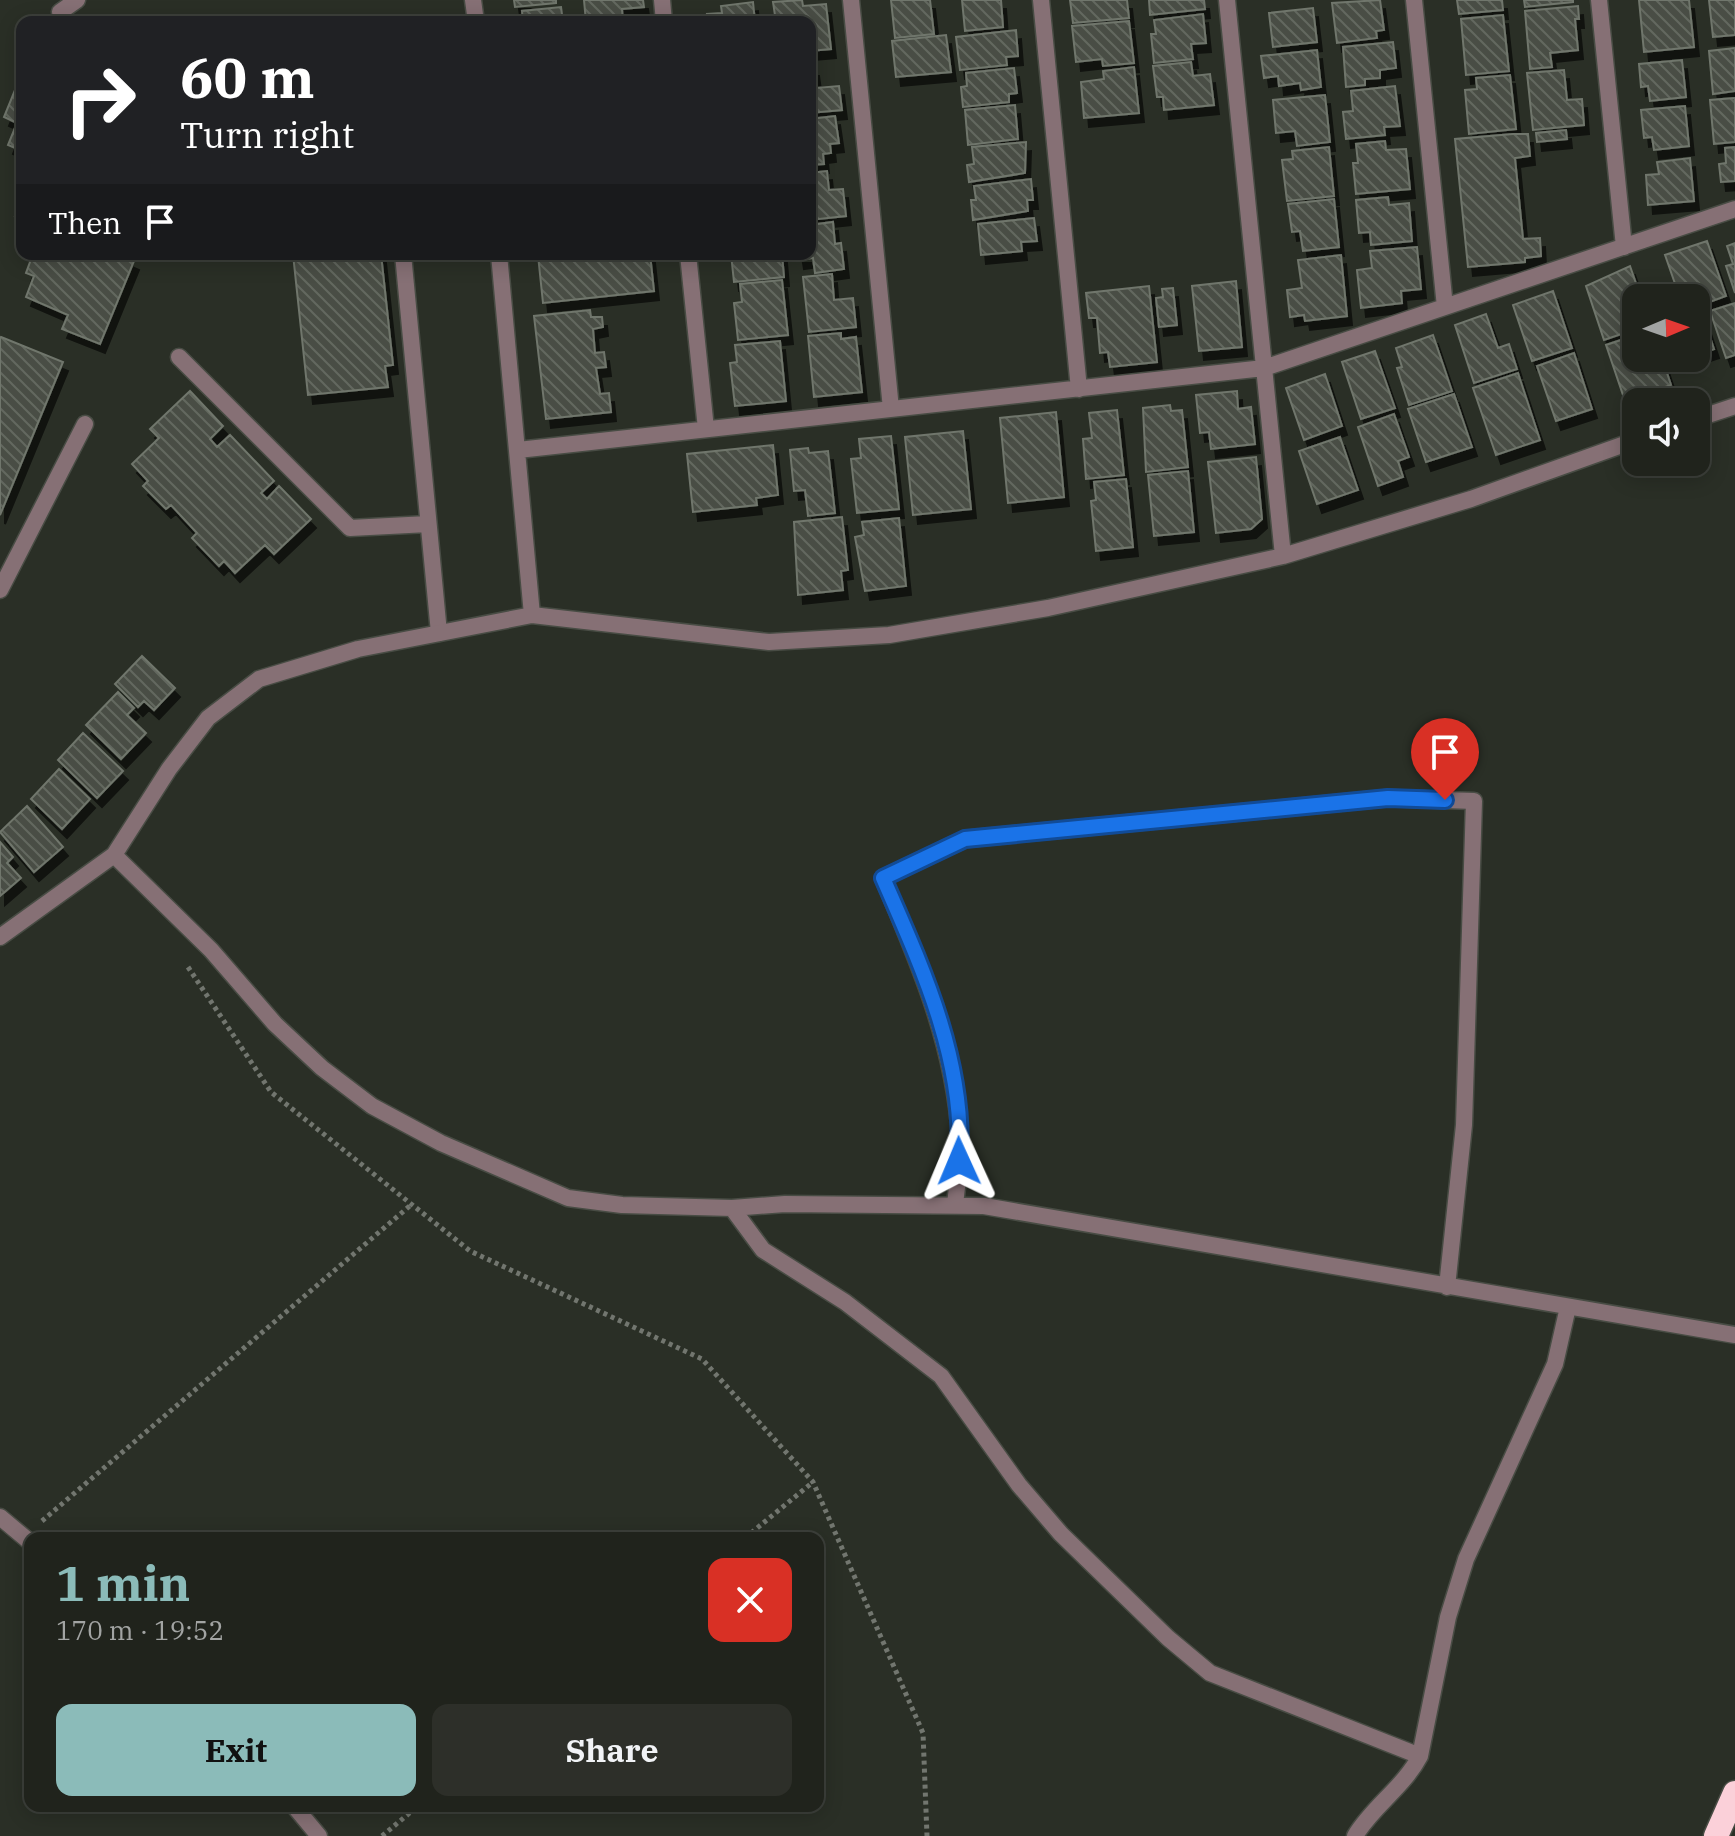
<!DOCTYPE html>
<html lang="en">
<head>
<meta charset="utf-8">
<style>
	:root { --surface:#20231c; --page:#2d2f29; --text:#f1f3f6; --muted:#a2a4a3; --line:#3d403b; --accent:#8bbbb9 }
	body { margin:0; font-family:"IBM Plex Serif",serif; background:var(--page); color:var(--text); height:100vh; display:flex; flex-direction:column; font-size:30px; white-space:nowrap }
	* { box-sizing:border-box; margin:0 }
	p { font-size:26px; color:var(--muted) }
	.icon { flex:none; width:44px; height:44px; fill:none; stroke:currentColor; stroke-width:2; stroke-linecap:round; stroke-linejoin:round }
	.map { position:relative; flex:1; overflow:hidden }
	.drawer { position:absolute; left:24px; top:1532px; width:800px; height:280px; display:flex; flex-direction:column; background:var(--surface); border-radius:16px; box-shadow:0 4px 20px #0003,0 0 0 2px var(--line) }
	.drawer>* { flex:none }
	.guide { position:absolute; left:16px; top:16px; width:800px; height:244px; border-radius:16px; box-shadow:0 4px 20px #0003,0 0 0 2px var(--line); background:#202124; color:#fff; overflow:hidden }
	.needle { width:52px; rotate:88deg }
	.fabs { position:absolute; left:1622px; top:284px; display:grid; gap:16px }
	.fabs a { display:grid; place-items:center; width:88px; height:88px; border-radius:16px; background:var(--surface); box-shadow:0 4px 20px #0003,0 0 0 2px var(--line); font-size:40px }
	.pin { position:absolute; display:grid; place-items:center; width:68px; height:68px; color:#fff; margin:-82px -34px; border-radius:50% 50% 50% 0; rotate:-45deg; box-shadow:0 0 8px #0007 }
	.pin .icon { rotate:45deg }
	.me { position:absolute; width:88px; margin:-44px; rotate:359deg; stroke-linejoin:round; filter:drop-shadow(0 0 6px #0008) }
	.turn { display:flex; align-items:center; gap:28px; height:168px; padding:0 32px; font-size:36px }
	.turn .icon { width:104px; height:104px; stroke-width:2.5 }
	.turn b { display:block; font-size:56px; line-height:68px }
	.then { display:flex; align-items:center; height:76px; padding:0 32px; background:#0003; gap:16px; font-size:30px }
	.round { display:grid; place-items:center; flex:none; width:84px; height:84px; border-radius:16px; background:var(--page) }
	.summary { display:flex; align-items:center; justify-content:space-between; height:136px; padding:0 32px }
	h1 { font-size:48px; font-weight:700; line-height:60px; color:var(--accent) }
	.cta { display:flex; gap:16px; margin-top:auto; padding:16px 32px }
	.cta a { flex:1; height:92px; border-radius:16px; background:var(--accent); color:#111; font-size:32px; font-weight:700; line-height:92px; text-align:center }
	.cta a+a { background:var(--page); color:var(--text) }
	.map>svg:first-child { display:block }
</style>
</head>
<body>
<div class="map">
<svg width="1735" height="1836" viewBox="0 0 1735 1836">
	<defs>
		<pattern id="building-back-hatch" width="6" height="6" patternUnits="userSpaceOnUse" patternTransform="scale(2)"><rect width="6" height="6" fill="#494e44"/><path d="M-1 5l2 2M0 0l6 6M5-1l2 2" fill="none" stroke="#63685f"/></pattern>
		<filter id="shadow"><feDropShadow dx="5" dy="9" stdDeviation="0" flood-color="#0009"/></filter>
	</defs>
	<rect width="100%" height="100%" fill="#2a2f26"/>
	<path fill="url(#building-back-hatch)" stroke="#70766c" stroke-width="2" filter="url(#shadow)" d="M514,0H556V3L515,7Z
		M584,0H643L644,7L622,9L623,22H586Z
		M802,0L803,6L826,4L831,49L810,51V22H776L773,2Z
		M891,0H930L934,34L895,38Z
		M962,0H1001L1003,27L965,31Z
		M1070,0H1127L1129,18L1073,23Z
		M1149,0H1204L1205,9L1150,15Z
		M1380,0L1384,30L1376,31L1377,38L1337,43L1332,3Z
		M1457,0H1502L1503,10L1459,14Z
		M1524,0H1573V2L1525,7Z
		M1639,0H1689L1694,47L1644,52Z
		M1709,0H1735V35L1713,37Z
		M753,2L755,22H708L707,14L722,13L721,6Z
		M1578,6L1579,19H1575L1578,50L1550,53L1552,67L1530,69L1525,11Z
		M561,7L563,22H523L522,11Z
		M1313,8L1317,42L1273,47L1269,13Z
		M1203,14L1206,43L1191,44L1193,59L1154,63L1151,34H1156L1154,20Z
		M1503,15L1509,71L1466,75L1461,19Z
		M1129,21L1134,63L1103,66L1102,59L1076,62L1072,26Z
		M1016,30L1018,56L1006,57L1007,65L960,70L956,37Z
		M946,35L951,72L896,77L892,41Z
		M1393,42L1396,68L1380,70V78L1365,79V85L1346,87L1343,47Z
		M1735,48V91L1713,94L1709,51Z
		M1317,50L1321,87L1301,90L1300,83L1279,86L1278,76L1264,78L1261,56Z
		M1682,60L1686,97L1650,101L1648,86L1641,87L1639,64Z
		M1191,62L1193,76L1210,74L1214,105L1164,110L1163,97H1157L1153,66Z
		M810,67H814L817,88L839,86L842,110L810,113Z
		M1134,67L1139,113L1084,118L1081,82L1104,79L1103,71Z
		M1014,68L1017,93L1009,94V102L963,107L961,87L967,86L966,73Z
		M1564,70L1567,100L1582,99L1584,125L1533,130L1527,73Z
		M1510,75L1516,129L1469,134L1465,90L1477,89L1476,78Z
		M17,85L22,87V151L8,145L17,123L4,117Z
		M1395,86L1400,126L1384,127L1385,135L1346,139L1343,112L1353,111L1351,91Z
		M1325,95L1330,142L1297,146L1295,131L1276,133L1273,100Z
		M1735,98V142L1714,144L1710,100Z
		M1015,105L1018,139L968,145L965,110Z
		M1685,106L1689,146L1654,150L1652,137L1644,138L1641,110Z
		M835,116L839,143L830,144L831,153L823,154L824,164L810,165V119Z
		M1566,130L1567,139L1537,142L1536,133Z
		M1513,134H1528L1530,156L1515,158L1523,239L1540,238L1541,256L1525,258V262L1468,267L1455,139Z
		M1385,141L1386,150L1406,149L1410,189L1356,194L1353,163H1358L1356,144Z
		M1026,142L1025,173L969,182L967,165L974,164L972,147Z
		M1329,147L1334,196L1287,201L1282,160L1293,159L1292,151Z
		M1735,147V181L1721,182L1719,164L1726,163L1725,148Z
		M1690,158L1694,201L1648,205L1646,175L1659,174L1657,162Z
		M827,171L829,190L843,189L846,216L810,220V173Z
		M1031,179L1033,200H1027L1028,211L973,220L971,200H976L974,186Z
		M1388,197L1389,205L1409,203L1412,241L1371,245L1370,232L1359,233L1356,200Z
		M1334,199L1339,247L1303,251L1300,231L1292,232L1288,204Z
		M22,200V219L15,216Z
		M1034,218L1037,241L1021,242L1022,251L981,255L978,224Z
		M833,222L835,244L841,243L844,269L815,273L813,258L799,260L798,254H810V225Z
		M1707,241L1726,296L1696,307V298H1680L1665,255Z
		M1735,243V293L1726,266L1733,264L1727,246Z
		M1417,247L1421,289L1401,291L1402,303L1361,308L1357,270L1372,268L1370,251Z
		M33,254H118L134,261L100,344L62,329L68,315L26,297L34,276L26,273Z
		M293,254H381L393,365L385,366L388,387L308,395Z
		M650,254L654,291L543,303L538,255Z
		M731,254H782L784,277L734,282Z
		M1341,255L1347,316L1305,321L1304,315L1290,317L1287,290L1302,288L1298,260Z
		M1630,266L1641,298H1636V329L1604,340L1586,286Z
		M832,274L834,300L853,298L856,327L809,332L803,277Z
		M782,280L788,335L738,340L734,303L742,302L740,284Z
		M1236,281L1242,347L1199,351L1192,286Z
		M1149,286L1157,362L1110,367L1108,352L1100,353L1097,318H1089L1086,293Z
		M1173,288L1177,325L1159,327L1156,298L1163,297L1162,289Z
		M1553,291L1572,348L1532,361L1513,305Z
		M1735,303V355L1726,358L1710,311Z
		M590,310L591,317H602L603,327L593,329L595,353L604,352L606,367L596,368L600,394L609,393L611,412L546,419L534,316Z
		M1701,310L1714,349L1696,355V311Z
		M1486,314L1498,348L1509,344L1517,369L1474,383L1455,325Z
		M841,333V339L856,337L862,392L814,397L808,336Z
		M1433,335L1452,391L1409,405L1397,368L1402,367L1396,348Z
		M1636,335V358H1662L1671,385L1625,401L1606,345Z
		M1,337L63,362L0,515V338Z
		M780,341L786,401L735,406L730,363L737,362L735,345Z
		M1375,351L1395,408L1361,419L1342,362Z
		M1574,353L1592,409L1556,421L1537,366Z
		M1518,373L1540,440L1496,455L1473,388Z
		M1325,374L1342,426L1304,440L1286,388Z
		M190,391L223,426L210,439L217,447L230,435L274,481L261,493L267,499L279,486L311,519L274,554L265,545L235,573L224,561L219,566L192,538L197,533L171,505L166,509L143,486L148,481L132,464L159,438L150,429Z
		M1237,391L1238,409L1251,407L1255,444L1211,449L1209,432L1200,433L1196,395Z
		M1454,394L1472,447L1426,462L1408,409Z
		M1170,405L1171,411L1182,410L1188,467L1146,472L1143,408Z
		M1117,410L1124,475L1086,479L1083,439L1092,438L1089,413Z
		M1056,412L1064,497L1008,503L1000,418Z
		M1394,414L1409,457L1398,461L1403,477L1378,486L1358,427Z
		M963,431L971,509L913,515L905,437Z
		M891,436L899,509L857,513L851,459L861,458L859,439Z
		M1340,437L1358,490L1317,504L1299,451Z
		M773,445L778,495L756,498L757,505L693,512L687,454Z
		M808,448L809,453L828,451L835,513L808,516L805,490L794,491L790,450Z
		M1256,457L1262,519L1251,529L1216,533L1208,462Z
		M1188,471L1194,532L1154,536L1148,475Z
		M1126,479L1133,547L1096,551L1091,501L1096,500L1094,482Z
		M842,517L848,570L841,571L843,590L798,595L794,522Z
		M899,518L906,586L865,591L855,537L864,535L862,522Z
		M142,656L175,688L154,710L144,701L138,707L115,684Z
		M118,692L134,708L127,715L146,733L121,759L86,725Z
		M83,733L123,771L97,798L58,760Z
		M59,769L90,799L62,829L31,799Z
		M27,806L63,847L34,872L0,832Z
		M0,842L13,857L7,863L21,878L0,896Z"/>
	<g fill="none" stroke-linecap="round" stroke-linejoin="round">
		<g stroke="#484c44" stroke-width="19">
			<path id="service" d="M60,12L77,0
				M403,254L439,633
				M179,357L350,528L428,524
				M0,590L85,424"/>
		</g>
		<g stroke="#484c44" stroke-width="19">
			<path id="minor" d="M473,0L476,22
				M662,0L664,22
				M851,0L891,409
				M1041,0L1079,389
				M1227,0L1283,556
				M1414,0L1445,307
				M1599,0L1624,247
				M499,254L532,615
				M688,254L706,429
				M1696,419L1735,406
				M518,450L1264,368L1735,209
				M114,855L211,950L275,1024L322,1068L372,1106L441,1143L568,1198L622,1205L732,1208L785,1204L984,1206L1735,1335
				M0,937L114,855L169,769L208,718L259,679L358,649L532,615L769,642L889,635L1048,608L1283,556L1471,499L1636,440
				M955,1205C957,1183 962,1159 960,1137C954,1044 919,963 883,878L965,839L1388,798L1474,801L1464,1125L1447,1287
				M732,1208L763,1250L845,1302L941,1376L1019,1485L1061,1534L1168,1638L1210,1673L1420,1756
				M0,1517L30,1542
				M294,1806L319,1836
				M1355,1836C1373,1806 1403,1788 1420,1756L1448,1617L1466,1559L1555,1364L1568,1307"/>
		</g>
		<g stroke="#484c44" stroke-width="27">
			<path id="motorway" d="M1716,1836L1735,1793"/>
		</g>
		<path stroke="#72766f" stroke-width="5" stroke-dasharray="4 4" stroke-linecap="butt" d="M188,967L271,1092L470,1251L702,1359L813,1482L923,1733L927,1836
			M42,1521L412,1204
			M745,1538L813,1482
			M382,1836L418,1806"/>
		<use href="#service" stroke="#867075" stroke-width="16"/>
		<use href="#minor" stroke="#867075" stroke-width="16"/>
		<use href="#motorway" stroke="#fbd0d9" stroke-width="24"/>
	</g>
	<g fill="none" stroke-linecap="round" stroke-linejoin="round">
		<g stroke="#114b97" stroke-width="20">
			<path id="route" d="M959,1161C966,1062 922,967 883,878L965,839L1388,798L1445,800"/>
		</g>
		<use href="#route" stroke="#1a73e8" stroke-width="14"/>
	</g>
</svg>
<div class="fabs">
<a><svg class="needle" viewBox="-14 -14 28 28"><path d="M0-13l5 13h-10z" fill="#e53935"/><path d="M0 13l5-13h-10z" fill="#a2a4a3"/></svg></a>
<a><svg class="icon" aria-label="sound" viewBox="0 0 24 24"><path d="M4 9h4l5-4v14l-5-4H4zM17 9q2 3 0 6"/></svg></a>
</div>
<div class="pin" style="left:1445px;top:800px;background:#d93025"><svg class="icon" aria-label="arrive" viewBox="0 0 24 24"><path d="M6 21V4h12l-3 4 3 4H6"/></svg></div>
<svg class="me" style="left:959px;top:1161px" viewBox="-20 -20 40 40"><path d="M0-17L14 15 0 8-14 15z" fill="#1a73e8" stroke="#fff" stroke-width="4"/></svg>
<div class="guide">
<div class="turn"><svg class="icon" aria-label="right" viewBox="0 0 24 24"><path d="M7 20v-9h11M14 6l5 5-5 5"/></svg><div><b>60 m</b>Turn right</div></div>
<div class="then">Then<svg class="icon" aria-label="arrive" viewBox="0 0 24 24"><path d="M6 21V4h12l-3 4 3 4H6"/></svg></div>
</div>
<section class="drawer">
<div class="summary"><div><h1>1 min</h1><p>170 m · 19:52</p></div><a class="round" style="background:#d93025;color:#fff"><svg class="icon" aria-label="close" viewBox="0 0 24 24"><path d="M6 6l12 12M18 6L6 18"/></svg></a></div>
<div class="cta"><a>Exit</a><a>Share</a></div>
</section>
</div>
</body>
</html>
